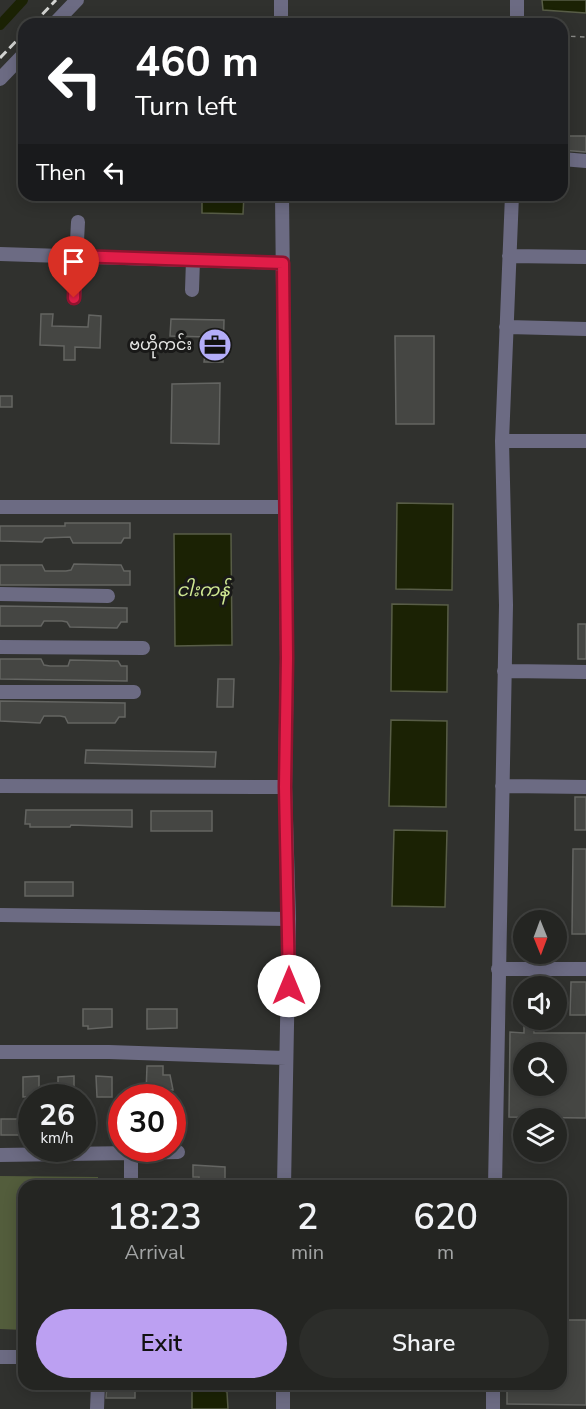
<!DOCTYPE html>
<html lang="en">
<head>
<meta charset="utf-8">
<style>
	:root { --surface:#242522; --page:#2c2d2a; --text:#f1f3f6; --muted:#a3a5a5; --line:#414240; --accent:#bca0f2 }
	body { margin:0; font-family:"Nunito Sans","Noto Sans Myanmar",sans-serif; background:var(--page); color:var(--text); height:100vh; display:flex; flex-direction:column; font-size:22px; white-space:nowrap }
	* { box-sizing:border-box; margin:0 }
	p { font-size:20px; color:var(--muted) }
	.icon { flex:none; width:33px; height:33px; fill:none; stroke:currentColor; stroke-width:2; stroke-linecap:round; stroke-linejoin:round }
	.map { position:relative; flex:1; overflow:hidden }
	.details { position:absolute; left:18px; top:1180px; width:549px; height:210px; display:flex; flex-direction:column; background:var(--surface); border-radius:18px; box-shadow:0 3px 15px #0003,0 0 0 2px var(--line) }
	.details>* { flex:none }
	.top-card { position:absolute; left:18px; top:18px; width:550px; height:183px; border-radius:18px; box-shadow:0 3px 15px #0003,0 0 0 2px var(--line); background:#202124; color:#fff; overflow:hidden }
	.needle { width:39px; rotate:179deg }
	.controls { position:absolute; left:513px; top:910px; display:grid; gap:12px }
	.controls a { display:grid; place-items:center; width:54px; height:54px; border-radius:50%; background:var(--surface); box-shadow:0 3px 15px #0003,0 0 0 2px var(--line); font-size:30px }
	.speed { position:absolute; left:18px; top:1084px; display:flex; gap:12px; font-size:30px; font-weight:700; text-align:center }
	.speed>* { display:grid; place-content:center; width:78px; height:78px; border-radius:50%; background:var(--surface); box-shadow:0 3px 15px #0003,0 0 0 2px var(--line); line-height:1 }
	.speed small { font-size:15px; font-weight:400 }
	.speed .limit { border:9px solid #d22; background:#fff; color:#111 }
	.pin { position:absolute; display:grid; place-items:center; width:51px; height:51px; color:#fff; margin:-62px -26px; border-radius:50% 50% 50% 0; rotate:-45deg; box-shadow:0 0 6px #0007 }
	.pin .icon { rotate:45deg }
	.me { position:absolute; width:66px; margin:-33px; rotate:0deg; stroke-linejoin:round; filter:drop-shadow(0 0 4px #0008) }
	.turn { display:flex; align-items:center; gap:21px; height:126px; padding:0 18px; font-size:27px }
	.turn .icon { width:78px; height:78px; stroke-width:2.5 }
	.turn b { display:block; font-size:42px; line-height:51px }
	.then { display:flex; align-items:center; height:57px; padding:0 18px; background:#0003; gap:12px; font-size:22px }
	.eta { display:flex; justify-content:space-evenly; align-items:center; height:102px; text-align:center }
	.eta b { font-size:36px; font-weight:600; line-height:42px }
	.cta { display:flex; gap:12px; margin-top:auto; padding:12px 18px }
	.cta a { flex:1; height:69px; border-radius:36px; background:var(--accent); color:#111; font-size:24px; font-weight:600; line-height:69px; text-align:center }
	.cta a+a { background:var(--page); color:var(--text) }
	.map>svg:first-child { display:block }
</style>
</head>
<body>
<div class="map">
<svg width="586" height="1409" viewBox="0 0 586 1409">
	<rect width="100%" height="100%" fill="#30312e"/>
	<path fill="#535d3c" d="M0,1176L98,1177V1186H24V1330L0,1329Z"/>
	<path fill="#1b2204" stroke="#585d47" stroke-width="1.5" d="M542,0H586V13L543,10Z
		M202,195H244L243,214L202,213Z
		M397,503L453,504L452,590L396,589Z
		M174,534H231L232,645L175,646Z
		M392,604L448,605L447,692L391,691Z
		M391,720L447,721L446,807L389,806Z
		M394,830L447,831L445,907L392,906Z
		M214,1386L227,1392L228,1409H192V1389Z"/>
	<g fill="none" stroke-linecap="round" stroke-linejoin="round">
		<path stroke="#1b2204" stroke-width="10" d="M0,25L23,0"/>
	</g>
	<path fill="#454643" stroke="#646562" stroke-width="1.5" fill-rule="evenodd" d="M562,136H586V152L562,150Z
		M41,314H53L52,326L88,327L89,315L101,316L100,348L75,347V360H64V346L40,345Z
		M171,319L224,320L223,362H204L207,337L170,336Z
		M395,336H434V424H396Z
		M220,383L219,444L171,443L172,384Z
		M0,396H12V407H0Z
		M65,523H130V538H124L121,543H73L70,537L45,538L42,542L0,541V526H65Z
		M74,564L121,565L124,571H130V585H0V565H42L45,571H66L71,570Z
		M0,606L127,608V622H121L117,628L70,627L67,622L62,621H44L41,626H0Z
		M578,624H586V659H578Z
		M0,659H41L44,665L50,666H68L70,660L118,661L121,666H127V681L0,679Z
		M218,679H234L233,707H217Z
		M0,701L125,703V717H119L115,723H68L65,717L60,716H44L40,723L0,721Z
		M86,750L216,752L215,767L85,763Z
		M575,797H586V830H575Z
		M26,810H132V827L71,825L70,827H30V824H25Z
		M151,811H212V831H151Z
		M573,849H586V934H572Z
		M25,882H73V896H25Z
		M571,982H586V1015H570Z
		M83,1009H112V1027L88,1029V1026H83Z
		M147,1009H177V1028L147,1029Z
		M524,1024L534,1025V1033H586V1118L509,1117L510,1032L524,1033ZM524,1053H556V1086H524Z
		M147,1066H163V1075H170L173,1090H170V1094L146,1093Z
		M39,1076V1096L23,1097V1077Z
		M74,1076V1097H58V1077Z
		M96,1076L112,1077V1097H97Z
		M1,1119H32V1135H1Z
		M193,1165L225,1167V1180H217V1186H199V1177H193Z
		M561,1320H586V1405L507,1404V1384H561Z
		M107,1385H135V1398H106Z"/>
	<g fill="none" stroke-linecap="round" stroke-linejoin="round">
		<path stroke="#8a8b88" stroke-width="1.5" stroke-dasharray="4.5 4.5" stroke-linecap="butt" d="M562,36L586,37"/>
		<path stroke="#6c6b83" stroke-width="14" d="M281,0V24
			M54,24L77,0
			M517,24V0
			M0,79L24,54
			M562,159L586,161
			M282,195L287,658L285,787L289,919L284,1186
			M0,254L283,263
			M509,256L586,257
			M192,290L193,260
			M74,298L78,222
			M506,327L586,329
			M502,441H586
			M0,507H286
			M0,594L108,596
			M0,647L143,648
			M504,671L586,672
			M0,692H134
			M0,786L285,787
			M502,786L586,787
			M0,915L289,919
			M498,969H586
			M0,1052H109L286,1058
			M0,1155L131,1153
			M131,1186V1153L178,1152
			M495,1186L506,605L502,441L512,195
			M0,1357H24
			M283,1384V1409
			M493,1384V1409
			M97,1409L98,1384"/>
		<path stroke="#d2d3d1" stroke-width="3" stroke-dasharray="9 4.5" stroke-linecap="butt" d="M33,24L56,0
			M0,58L24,33"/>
	</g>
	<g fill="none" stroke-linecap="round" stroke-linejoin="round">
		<g stroke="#92132f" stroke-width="15">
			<path id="route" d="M74,298L75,256L283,263L287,658L285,787L289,986"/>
		</g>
		<use href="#route" stroke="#e11d48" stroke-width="10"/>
	</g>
	<defs>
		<g id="office-disc" transform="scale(1.725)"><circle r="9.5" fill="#b3adf9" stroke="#191918"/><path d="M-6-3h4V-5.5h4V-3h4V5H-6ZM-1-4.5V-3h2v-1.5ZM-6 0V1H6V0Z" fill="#111"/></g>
	</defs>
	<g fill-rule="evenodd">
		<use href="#office-disc" x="215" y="345"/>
	</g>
	<g text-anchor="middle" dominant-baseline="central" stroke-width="6" stroke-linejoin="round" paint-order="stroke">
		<g font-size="16" fill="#e5e6e4" stroke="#191918" text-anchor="end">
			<text x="192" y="345">ဗဟိုကင်း</text>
		</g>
		<g font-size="18" font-style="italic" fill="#d0e993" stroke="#191918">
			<text x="203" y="590">ငါးကန်</text>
		</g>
	</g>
</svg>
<div class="controls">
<a><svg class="needle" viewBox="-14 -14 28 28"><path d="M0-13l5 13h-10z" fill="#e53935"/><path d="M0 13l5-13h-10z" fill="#a3a5a5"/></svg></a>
<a><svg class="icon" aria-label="sound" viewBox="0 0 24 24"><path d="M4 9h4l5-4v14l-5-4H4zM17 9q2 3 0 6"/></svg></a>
<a><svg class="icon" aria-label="search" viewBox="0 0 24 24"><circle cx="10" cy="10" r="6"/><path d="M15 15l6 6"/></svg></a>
<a><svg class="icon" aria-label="layers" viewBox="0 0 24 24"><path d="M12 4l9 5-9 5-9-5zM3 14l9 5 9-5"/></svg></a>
</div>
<div class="speed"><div>26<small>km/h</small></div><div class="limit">30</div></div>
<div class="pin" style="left:74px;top:298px;background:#d93025"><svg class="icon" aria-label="arrive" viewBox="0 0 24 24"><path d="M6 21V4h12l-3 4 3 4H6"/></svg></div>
<svg class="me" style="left:289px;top:986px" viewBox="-20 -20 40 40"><circle r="19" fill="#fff"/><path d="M0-13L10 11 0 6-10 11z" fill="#e11d48"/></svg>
<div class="top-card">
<div class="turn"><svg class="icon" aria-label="left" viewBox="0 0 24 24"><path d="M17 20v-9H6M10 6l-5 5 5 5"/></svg><div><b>460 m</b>Turn left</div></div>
<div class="then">Then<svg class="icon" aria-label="left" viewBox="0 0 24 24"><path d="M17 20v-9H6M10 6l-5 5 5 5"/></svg></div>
</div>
<section class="details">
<div class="eta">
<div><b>18:23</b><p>Arrival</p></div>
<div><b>2</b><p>min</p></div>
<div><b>620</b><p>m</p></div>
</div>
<div class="cta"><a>Exit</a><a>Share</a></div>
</section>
</div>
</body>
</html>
